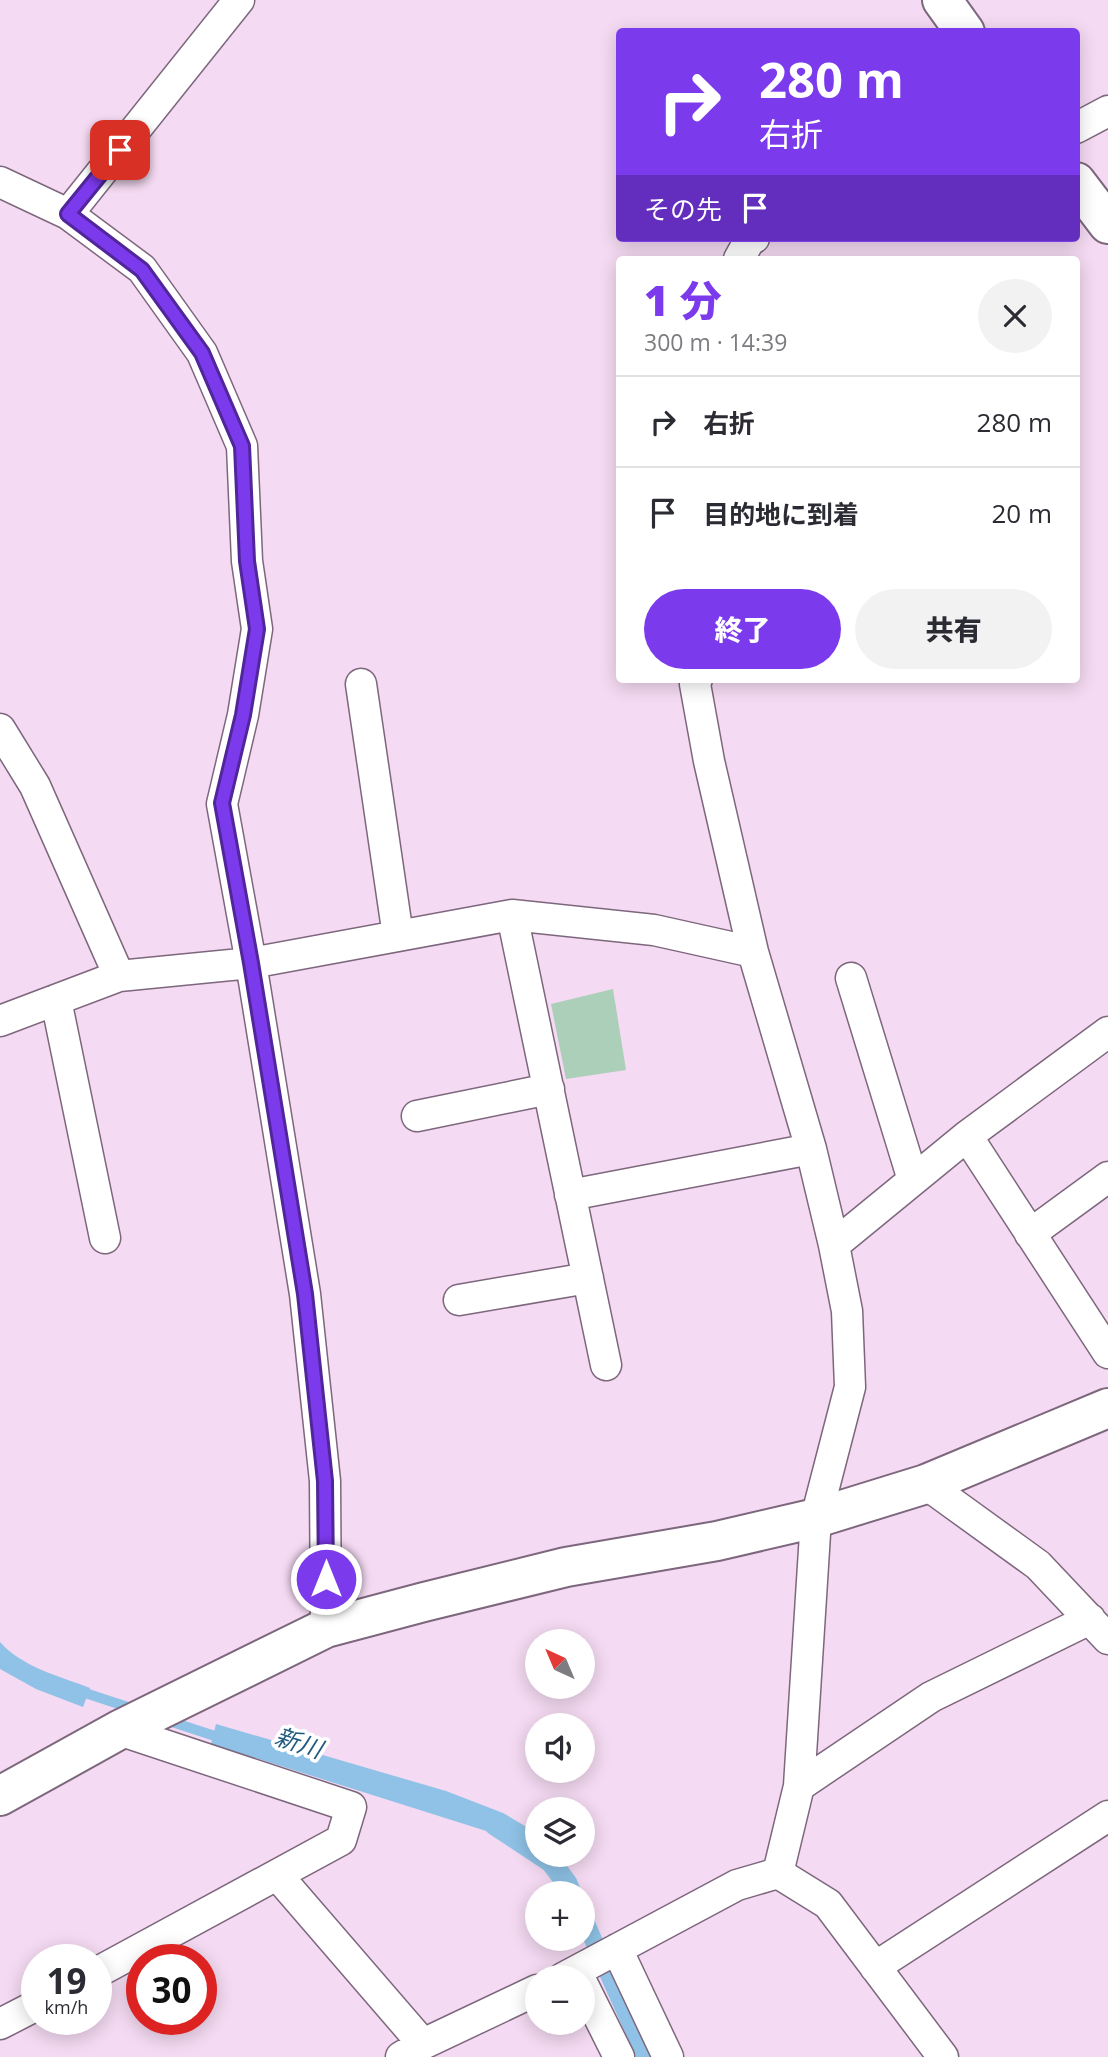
<!DOCTYPE html>
<html lang="ja">
<head>
<meta charset="utf-8">
<style>
	:root { --surface:#fff; --page:#f2f2f3; --text:#2b2b33; --muted:#7c7c81; --line:#e1e1e2; --accent:#7c3aed }
	body { margin:0; font-family:"Open Sans","Noto Sans JP",sans-serif; background:var(--page); color:var(--text); height:100vh; display:flex; flex-direction:column; font-size:26px; white-space:nowrap }
	* { box-sizing:border-box; margin:0 }
	p { font-size:23px; color:var(--muted) }
	.icon { flex:none; width:38px; height:38px; fill:none; stroke:currentColor; stroke-width:2; stroke-linecap:round; stroke-linejoin:round }
	.map { position:relative; flex:1; overflow:hidden }
	.details { position:absolute; left:616px; top:256px; width:464px; height:427px; display:flex; flex-direction:column; background:var(--surface); border-radius:7px; box-shadow:0 4px 18px #0003 }
	.details>* { flex:none }
	.banner { position:absolute; left:616px; top:28px; width:464px; height:214px; border-radius:7px; box-shadow:0 4px 18px #0003; background:#7c3aed; color:#fff; overflow:hidden }
	.needle { width:46px; rotate:316deg }
	.tools { position:absolute; left:525px; top:1629px; display:grid; gap:14px }
	.tools a { display:grid; place-items:center; width:70px; height:70px; border-radius:50%; background:var(--surface); box-shadow:0 4px 18px #0003; font-size:35px }
	.speed { position:absolute; left:21px; top:1944px; display:flex; gap:14px; font-size:35px; font-weight:700; text-align:center }
	.speed>* { display:grid; place-content:center; width:91px; height:91px; border-radius:50%; background:var(--surface); box-shadow:0 4px 18px #0003; line-height:1 }
	.speed small { font-size:18px; font-weight:400 }
	.speed .limit { border:10px solid #d22; background:#fff; color:#111 }
	.pin { position:absolute; display:grid; place-items:center; width:60px; height:60px; color:#fff; margin:-30px; border-radius:14px; box-shadow:0 4px 10px #0006 }
	.me { position:absolute; width:77px; margin:-38px; rotate:0deg; stroke-linejoin:round; filter:drop-shadow(0 0 5px #0008) }
	.turn { display:flex; align-items:center; gap:24px; height:147px; padding:0 28px; font-size:32px }
	.turn .icon { width:91px; height:91px; stroke-width:2.5 }
	.turn b { display:block; font-size:49px; line-height:60px }
	.then { display:flex; align-items:center; height:66px; padding:0 28px; background:#0003; gap:14px; font-size:26px }
	.round { display:grid; place-items:center; flex:none; width:74px; height:74px; border-radius:37px; background:var(--page) }
	.overview { display:flex; align-items:center; justify-content:space-between; height:119px; padding:0 28px }
	h1 { font-size:42px; font-weight:800; line-height:52px; color:var(--accent) }
	.cta { display:flex; gap:14px; margin-top:auto; padding:14px 28px }
	.cta a { flex:1; height:80px; border-radius:42px; background:var(--accent); color:#fff; font-size:28px; font-weight:800; line-height:80px; text-align:center }
	.cta a+a { background:var(--page); color:var(--text) }
	ul { padding:0; list-style:none }
	li { display:flex; align-items:center; gap:21px; height:91px; padding:0 28px; border-top:2px solid var(--line) }
	li div { flex:1 }
	li b { display:block; font-size:26px }
	li em { font-style:normal }
	.map>svg:first-child { display:block }
</style>
</head>
<body>
<div class="map">
<svg width="1108" height="2057" viewBox="0 0 1108 2057">
	<rect width="100%" height="100%" fill="#f4daf2"/>
	<path fill="#abcfb9" d="M613,989L626,1070L566,1079L551,1004Z"/>
	<path fill="#8fc2e6" d="M0,1642C22,1667 59,1676 90,1688L83,1707L36,1689L0,1669Z
		M216,1724L446,1791L503,1813L537,1833V1855H559L576,1878L583,1894L561,1893L528,1849L515,1840L211,1744Z
		M583,1894L654,2057H636L583,1939Z"/>
	<g fill="none" stroke-linecap="round" stroke-linejoin="round">
		<path stroke="#8fc2e6" stroke-width="10" d="M76,1690L137,1710
			M166,1720L224,1739
			M491,1829L547,1866"/>
		<g stroke="#7d677d" stroke-width="33">
			<path id="street" d="M1076,128L1108,111
				M0,182L68,214L142,269L202,353L242,446L247,561L257,629L243,715L222,804L251,963L305,1294L325,1481L326,1628
				M68,214L239,0
				M739,259L749,241L754,238
				M697,679L695,684L709,761L753,952L811,1149L834,1245L847,1311L850,1387L816,1518L799,1786L778,1873
				M361,684L398,936
				M0,729L35,786L119,976
				M512,915L606,1365
				M851,978L913,1180
				M56,1000L105,1238
				M0,1021L119,976L251,963L512,915L654,930L753,952
				M417,1116L549,1089
				M967,1136L1108,1353
				M570,1195L811,1149
				M1030,1234L1108,1177
				M834,1245L967,1136L1108,1032
				M459,1300L588,1278
				M926,1484L1038,1565L1108,1639
				M799,1786L931,1697L1090,1619
				M278,1876L423,2044
				M617,1949L668,2057
				M875,1967L1108,1816
				M96,1973L341,1840L351,1807L119,1730
				M563,1978L737,1885L778,1873L828,1904L943,2057
				M583,1985L619,2057
				M0,2024L37,2005
				M401,2057L423,2044L537,1990"/>
		</g>
		<g stroke="#7d677d" stroke-width="42">
			<path id="secondary" d="M942,0L965,32
				M1076,182L1108,224
				M0,1796L119,1730L326,1628L424,1602L566,1567L717,1541L816,1518L926,1484L1108,1408"/>
		</g>
		<use href="#street" stroke="#fff" stroke-width="30"/>
		<use href="#secondary" stroke="#fff" stroke-width="38"/>
	</g>
	<g fill="none" stroke-linecap="round" stroke-linejoin="round">
		<g stroke="#51269a" stroke-width="18">
			<path id="route" d="M120,150L68,214L142,270L202,353L242,446L247,561L257,629L243,715L222,803L251,963L305,1294L325,1481L326,1579"/>
		</g>
		<use href="#route" stroke="#7c3aed" stroke-width="12"/>
	</g>
	<g text-anchor="middle" dominant-baseline="central" stroke-width="7" stroke-linejoin="round" paint-order="stroke">
		<g font-size="24" font-style="italic" fill="#215b7f" stroke="#fff">
			<text transform="translate(299 1742) rotate(18)">新川</text>
		</g>
	</g>
</svg>
<div class="tools">
<a><svg class="needle" viewBox="-14 -14 28 28"><path d="M0-13l5 13h-10z" fill="#e53935"/><path d="M0 13l5-13h-10z" fill="#7c7c81"/></svg></a>
<a><svg class="icon" aria-label="sound" viewBox="0 0 24 24"><path d="M4 9h4l5-4v14l-5-4H4zM17 9q2 3 0 6"/></svg></a>
<a><svg class="icon" aria-label="layers" viewBox="0 0 24 24"><path d="M12 4l9 5-9 5-9-5zM3 14l9 5 9-5"/></svg></a>
<a>+</a>
<a>−</a>
</div>
<div class="speed"><div>19<small>km/h</small></div><div class="limit">30</div></div>
<div class="pin" style="left:120px;top:150px;background:#d93025"><svg class="icon" aria-label="arrive" viewBox="0 0 24 24"><path d="M6 21V4h12l-3 4 3 4H6"/></svg></div>
<svg class="me" style="left:326px;top:1579px" viewBox="-20 -20 40 40"><circle r="17" fill="#7c3aed" stroke="#fff" stroke-width="3"/><path d="M0-11L8 9 0 5-8 9z" fill="#fff"/></svg>
<div class="banner">
<div class="turn"><svg class="icon" aria-label="right" viewBox="0 0 24 24"><path d="M7 20v-9h11M14 6l5 5-5 5"/></svg><div><b>280 m</b>右折</div></div>
<div class="then">その先<svg class="icon" aria-label="arrive" viewBox="0 0 24 24"><path d="M6 21V4h12l-3 4 3 4H6"/></svg></div>
</div>
<section class="details">
<div class="overview"><div><h1>1 分</h1><p>300 m · 14:39</p></div><a class="round"><svg class="icon" aria-label="close" viewBox="0 0 24 24"><path d="M6 6l12 12M18 6L6 18"/></svg></a></div>
<ul>
<li><svg class="icon" aria-label="right" viewBox="0 0 24 24"><path d="M7 20v-9h11M14 6l5 5-5 5"/></svg><div><b>右折</b></div><em>280 m</em></li>
<li><svg class="icon" aria-label="arrive" viewBox="0 0 24 24"><path d="M6 21V4h12l-3 4 3 4H6"/></svg><div><b>目的地に到着</b></div><em>20 m</em></li>
</ul>
<div class="cta"><a>終了</a><a>共有</a></div>
</section>
</div>
</body>
</html>
